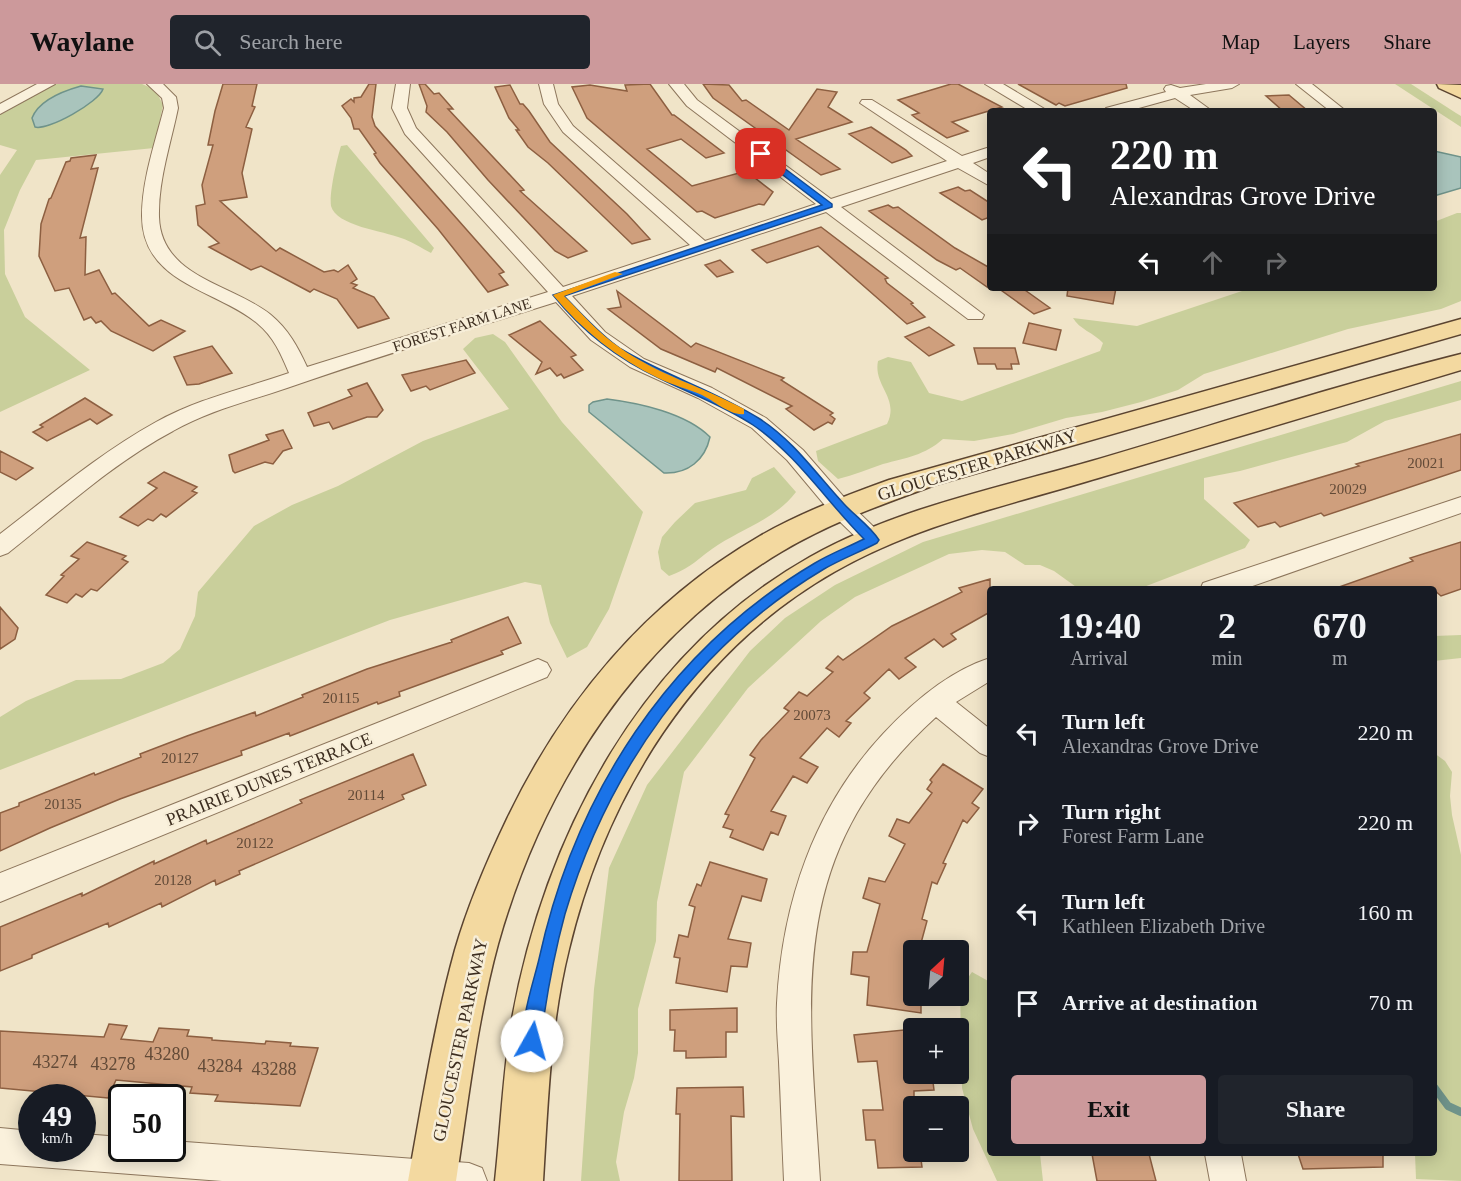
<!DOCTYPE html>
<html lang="en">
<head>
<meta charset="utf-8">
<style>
	:root { --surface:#171b24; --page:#20242c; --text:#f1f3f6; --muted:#9ea1a6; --accent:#cc999b }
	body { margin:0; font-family:Georgia,serif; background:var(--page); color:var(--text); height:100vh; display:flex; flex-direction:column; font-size:22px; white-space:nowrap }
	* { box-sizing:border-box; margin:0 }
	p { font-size:20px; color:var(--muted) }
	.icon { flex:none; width:33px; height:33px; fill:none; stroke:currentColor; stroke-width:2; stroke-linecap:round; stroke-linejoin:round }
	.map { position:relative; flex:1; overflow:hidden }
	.side { position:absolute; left:987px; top:502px; width:450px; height:570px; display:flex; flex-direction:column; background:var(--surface); border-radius:6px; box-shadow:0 3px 15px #0003 }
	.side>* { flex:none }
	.hud { position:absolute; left:987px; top:24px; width:450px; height:183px; border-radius:6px; box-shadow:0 3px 15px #0003; background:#202124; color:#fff; overflow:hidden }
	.needle { width:39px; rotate:26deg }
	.controls { position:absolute; left:903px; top:856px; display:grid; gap:12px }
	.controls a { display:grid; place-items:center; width:66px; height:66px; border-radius:6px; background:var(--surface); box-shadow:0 3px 15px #0003; font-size:30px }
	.speed { position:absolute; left:18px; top:1000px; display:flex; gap:12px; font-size:30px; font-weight:700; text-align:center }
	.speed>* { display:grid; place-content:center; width:78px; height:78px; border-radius:50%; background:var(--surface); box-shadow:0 3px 15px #0003; line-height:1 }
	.speed small { font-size:15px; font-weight:400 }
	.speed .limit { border:3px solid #111; border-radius:9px; background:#fff; color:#111 }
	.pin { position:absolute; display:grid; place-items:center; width:51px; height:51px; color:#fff; margin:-26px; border-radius:12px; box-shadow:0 3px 9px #0006 }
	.me { position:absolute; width:66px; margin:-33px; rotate:7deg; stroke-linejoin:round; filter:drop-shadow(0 0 4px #0008) }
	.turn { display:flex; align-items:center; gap:21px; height:126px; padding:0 24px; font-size:27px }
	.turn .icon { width:78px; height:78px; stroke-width:2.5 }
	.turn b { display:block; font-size:42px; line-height:51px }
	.lanes { display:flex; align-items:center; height:57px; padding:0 24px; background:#0003; justify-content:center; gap:30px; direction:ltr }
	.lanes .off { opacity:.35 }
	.eta { display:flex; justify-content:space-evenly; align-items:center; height:102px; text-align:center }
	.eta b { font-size:36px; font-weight:700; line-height:42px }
	.action { display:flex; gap:12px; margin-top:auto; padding:12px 24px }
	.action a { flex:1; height:69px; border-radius:6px; background:var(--accent); color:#111; font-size:24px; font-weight:700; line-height:69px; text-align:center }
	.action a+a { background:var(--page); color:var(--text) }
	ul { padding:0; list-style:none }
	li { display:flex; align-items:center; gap:18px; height:90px; padding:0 24px }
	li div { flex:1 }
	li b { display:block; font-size:22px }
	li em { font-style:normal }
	header { display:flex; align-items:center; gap:36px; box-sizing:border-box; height:84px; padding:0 30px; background:var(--accent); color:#111 }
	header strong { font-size:28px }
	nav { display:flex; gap:33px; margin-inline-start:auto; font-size:21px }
	.search { width:420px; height:54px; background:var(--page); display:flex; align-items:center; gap:15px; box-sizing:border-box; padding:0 21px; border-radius:6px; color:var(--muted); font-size:22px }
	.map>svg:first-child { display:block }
</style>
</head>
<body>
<header>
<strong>Waylane</strong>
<div class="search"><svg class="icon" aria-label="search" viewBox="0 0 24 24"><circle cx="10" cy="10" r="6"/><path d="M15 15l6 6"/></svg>Search here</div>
<nav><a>Map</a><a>Layers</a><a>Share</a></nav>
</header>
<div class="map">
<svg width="1461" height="1097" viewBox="0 0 1461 1097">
	<rect width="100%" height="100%" fill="#f0e4c8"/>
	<path fill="#c9cf9b" d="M55,0H142L149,3L157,9L163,21L154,64L36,76L20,106L4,146L5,190L25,233L90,286L0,328V91L17,66L0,61V31Z
		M1395,0H1411L1456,29L1461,32V43Z
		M347,61L434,164L431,169C421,164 411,157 401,154C384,147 336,142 331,122C329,109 337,75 341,62Z
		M1457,129H1461V217L1441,225L1348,245L1204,290L1178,306L1141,318L1102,328L1066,334L1013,350L974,357L943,355C925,371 906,374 883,380C868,385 854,391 838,395L818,377L816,367L887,340C900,314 873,302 878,277L888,273L911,278L929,309L962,317L1100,267L1103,259C1094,249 1079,245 1073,234L1137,242L1251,204H1434V138Z
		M493,250L505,258L562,338L643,428L609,525L587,563L567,574L550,539L541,501L525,498L390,536L0,686V633L26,617L76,596L121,595L163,579L180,565L195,532L198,508L254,442L292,421L338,402L423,357L509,325L463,265L475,254Z
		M1461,297V316L1385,337L1347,358L1240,387L1204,394V415L1250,456L1245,464L1136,506L1079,505L1054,487L1040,481H1025L1005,468L982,466L949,470L855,513L821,537L748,604L684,688L657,818L656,857L638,925V969L634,994L624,1028L616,1078L620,1097H581L594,905L609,784L647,701L750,567L785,534L835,501L923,458Z
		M774,383L796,408C775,436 740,445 712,465C695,477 691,484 669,492L661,485L658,468L662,453L675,438L695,419L746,406L752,394Z
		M1461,551V574L1434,577V552Z
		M1434,669L1445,677L1452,688L1450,712L1452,731L1461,771V1097L1416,1095L1415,1070H1434Z
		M972,888L990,898V1070H1040L1043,1097H997L973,1045L962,1004L960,905Z"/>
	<path fill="#a9c4bc" stroke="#6f938a" stroke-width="1.5" d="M81,2L103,5C99,18 48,47 35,43L32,34C39,16 63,7 81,2Z
		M1434,67L1461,73V104L1434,112Z
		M607,315C639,319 686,329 710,353C705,376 688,390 664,389L589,328V321L593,318Z"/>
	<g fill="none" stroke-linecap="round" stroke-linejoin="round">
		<path stroke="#6f938a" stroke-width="8" d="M1434,1003L1448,1022L1461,1028"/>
	</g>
	<path fill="#cf9f7d" stroke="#8d5f41" stroke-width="1.5" d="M223,0H257L252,22L255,23L246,43L252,45L242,89L247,113L220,117L276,167L280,164L324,188L334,186L338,188L348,181L357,195L351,199L357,201L353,204L374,213L389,234L358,244L337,215L314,205L310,208L261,182L251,186L209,163L219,159L198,141L196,122L205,120L202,101L213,61H208L215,27Z
		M369,0H376L372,33L375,42L504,188L499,190L508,201L488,208L438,145L380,79L374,70L376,69L359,45H354L351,34L342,22L351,15L354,18V14L361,13Z
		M419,0H425L434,10L439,9L453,25H448L524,106L520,107L587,167L568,174L555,167L488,96L447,48L426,28L427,22Z
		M650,0L672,31H674L724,69L706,74L681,55L647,65L692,102L746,87L773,108L764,121L759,120L715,134L702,127L697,128L587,34L572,3L590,1L627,7L625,1Z
		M703,0L729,1L742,17L746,16L789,46L817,5L837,8L828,23L852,38L796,55L840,85L821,91L713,14Z
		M951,0H958L1002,23L952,38L968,47L947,54L917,35L912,31L919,29L898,16Z
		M1018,0H1126L1127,4L1065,22L1059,19L1056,21Z
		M510,1L520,20H523L529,27L550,58L627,130L650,155L632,160L548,79L528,63L516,46H519L509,34L495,3Z
		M1289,11L1308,27H1283L1266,12Z
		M871,43L906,66L912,72L892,79L849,50Z
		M96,71L91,85L98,84L80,154L86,153L85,191L99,186L112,210L115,209L149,242L161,236L185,247L153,267L111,247L101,237L96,239L91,233L84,236L69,204L55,207L39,172L41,140L49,115L51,114L66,78L70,77L71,74Z
		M958,103L965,107L970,106L990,119V133L982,136L940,109Z
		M888,121L893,124L898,123L955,164L990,184V205L960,184L956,186L937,176L869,127Z
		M821,143L888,194L885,195L887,199L913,219L911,220L925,233L907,240L818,162L767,179L752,166Z
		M720,176L733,188L717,193L705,181Z
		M998,204H1022L1050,224L1034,230Z
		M1068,204H1116L1113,220L1067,212Z
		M617,207L691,263L696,259L784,294L781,296L833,329L830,331L835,335L832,340L828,338L814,346L786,325L792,322L717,284L715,288L661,265L608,225L621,223Z
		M540,237L576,271L571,273L583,286L564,294L561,290L557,292L550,284L536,290L542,278L509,251Z
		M1029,239L1061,246L1056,266L1023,259Z
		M929,243L954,261L929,272L905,253Z
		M212,262L232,289L199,300L187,301L174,273Z
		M974,264H1015L1019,280H1011L1012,285H997L995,280H978Z
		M466,276L475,289L430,306L426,302L411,307L402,291Z
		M367,299L383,326L377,333H367L333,345L329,338L314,342L308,329L352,312L348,306Z
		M85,314L112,331L97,340L90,335L47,357L33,348L43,343L40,341Z
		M283,346L292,364L283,367L273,380L265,378L235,389L233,387L229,371L269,356L266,351Z
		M1461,350V386L1324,432L1321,429L1280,443L1275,438L1258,443L1234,419L1359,382L1356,380Z
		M0,367L33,384L16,396L0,388Z
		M164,388L197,403L192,407L197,409L166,433L161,430L153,437L148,435L138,442L120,433L157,404L148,399Z
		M87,458L126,472L122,475L128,478L97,507L91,505L82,513L76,510L67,519L46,511L64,492L61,491L79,475L71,472Z
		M1461,458V505L1441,512L1434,506H1339V503L1413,477L1410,474Z
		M990,495V528L951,550L956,555L943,563L934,555L905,574L916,583L899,595L889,585L864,609L870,614L846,637L851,639L839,653L827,644L800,674L818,683L807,699L793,692L771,727L786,732L778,751L771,748L763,766L730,753L733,746L723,743L729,731L725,730L755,674L750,671L761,656L789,627L784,624L799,608L807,612L833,588L826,584L838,572L843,576L892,542L962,508L959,504Z
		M0,523L18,544L15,555L0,565Z
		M508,533L521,559L501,567L503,570L399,608L400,612L378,620L377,618L290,652L289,649L241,667L242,671L120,715L50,744L0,767V729L19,722V719L94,689L95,691L141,673L140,670L187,652L255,628L256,632L303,613L302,611L367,585L452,558L451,556Z
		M413,670L426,701L402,711L404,715L239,787L240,790L216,801L215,796L162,823L161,819L109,843L108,839L32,871V874L0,887V843L82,809V812L154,777V780L206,756L207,760L302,719L300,716Z
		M943,680L983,705L972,719L979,724L967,739L963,736L943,779L946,780L937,800L932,798L922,835L927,837L921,859L914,857V912H921V929L867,921L869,893L851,890L853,868H867L880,820L863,814L869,794L885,798L905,760L889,752L897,735L909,739L932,709L927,705L932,698L930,696Z
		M710,778L767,795L761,817L742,812L728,855L751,859L747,883L731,882L727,908L676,899L680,874L674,873L679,851L688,853L695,823L689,821L697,800L701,802Z
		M737,924V948H726V973L686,974V967H674L675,946H670V926Z
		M109,940L127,942L121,955L153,958L159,944L189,946L187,952L212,954V956L265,960L266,957L291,959L290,962L318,964L300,1022L215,1017L218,1011L190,1009L192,1003L116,996L108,1014L0,1004V947L104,953Z
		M914,945V990H932L934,1006L914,1007V1068H920L922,1083L878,1084L875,1056H866L863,1026H883L877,977L858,978L854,951Z
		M743,1003L744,1033L731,1032L732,1097H679L680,1030H676L677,1004Z
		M1092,1070H1149L1156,1097H1097Z
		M1298,1070H1383V1083L1303,1085Z"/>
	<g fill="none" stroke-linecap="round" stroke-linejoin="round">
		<g stroke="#8d765c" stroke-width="2">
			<path id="minor" d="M37,0H55L0,30V20Z
				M147,0H163L176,13L178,24C171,59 158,96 159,133C161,194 233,200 271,231C288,245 298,263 307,283L548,208L405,50L392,24L396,0H410L407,24L416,44L563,203L690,161L563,48L544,20L539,0H553L558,20L573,42L705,157L816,120L687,22L669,0H684L697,16L831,115L947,77L860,19L862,16H872L962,72L990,63V73L973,79L990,90V102L958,84L841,123L984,231L982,235H968L826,128L572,212L605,248L644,275L712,304L766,334L803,366L849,419L881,450L885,456L881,462L873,464L865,462L833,431L787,376L752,344L698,314L630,283L591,256L556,218C467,246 376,273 287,304C249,317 208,327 173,347C113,379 61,427 8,469L0,472V450C51,411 100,369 156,338C197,315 246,304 289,289C281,270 274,253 257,239C218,206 142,200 142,132C142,96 155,59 164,24L162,14Z
				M985,0H1003L1048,27H1030Z
				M1206,0H1239L1232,4L1190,11L1212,27H1195L1175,14L1128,27H1104L1106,24L1166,8L1164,5L1166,2L1171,1L1180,4Z
				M1296,0H1312L1346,27H1330Z
				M1461,413V429L1241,506H1200L1203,499Z
				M990,574V597L956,618L990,645V673L980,669L936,633C783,772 809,912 820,1097H784C782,1057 781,1018 779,978C778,959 776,939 777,919C782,819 814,724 883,650C912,619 949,587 990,574Z
				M538,575L547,579L551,586L547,593L0,818V789Z
				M0,1044L32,1047V1065H82V1050L122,1053V1065H172V1057L469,1079L482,1084L487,1097H222L0,1080Z
				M1205,1070H1241L1246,1097H1210Z"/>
		</g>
		<g stroke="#5b4430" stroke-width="3">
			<path id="major" d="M1437,0L1461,1V14L1439,4Z
				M1461,235V250L935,401C883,420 829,439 781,468C637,554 543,700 498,860C477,937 468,1018 456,1097H408C422,1020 434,942 455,866C468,821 487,777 507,735C563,618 646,518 760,452C800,429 845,412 889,396Z
				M1461,270V286C1342,322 1224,357 1105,392C1014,420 917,440 834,488C694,568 606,711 569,865C550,941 548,1019 543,1097H495C501,1043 503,988 512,935C546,748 642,568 810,473C897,424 998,404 1092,377C1215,341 1337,301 1461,270Z"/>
		</g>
		<use href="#minor" fill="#faf1dc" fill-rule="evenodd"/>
		<use href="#major" fill="#f3d9a0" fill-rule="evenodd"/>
	</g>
	<path fill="#1a73e8" stroke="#114b97" stroke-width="1.5" d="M758,69H764L832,120V123L564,212C582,230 600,251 621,265C666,292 716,307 760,335C794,357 817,391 844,420C855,432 870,442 879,456L877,459C860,468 841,475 824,485C695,562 607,688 565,830C556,863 549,899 544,932C542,943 543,954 538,964L532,966L526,964C517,944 534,897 539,875C575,710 668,566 815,479C830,470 848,463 864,455C827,418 796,370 753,341C723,321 691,310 659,294C618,275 582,247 553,211L822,121L758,72Z"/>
	<path fill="#f59e0b" d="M615,188L623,190L564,212C582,229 598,249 619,263C656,290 703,303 744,325V330C731,332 714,317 702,311C688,305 672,301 658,294C617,274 582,246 553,211Z"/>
	<g text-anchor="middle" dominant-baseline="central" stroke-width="5" stroke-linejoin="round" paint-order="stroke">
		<g font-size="15" fill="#3d2e20" stroke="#f7eed8">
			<text transform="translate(462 241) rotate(-18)">FOREST FARM LANE</text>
		</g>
		<g font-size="15" fill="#624a37">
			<text x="1426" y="379">20021</text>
			<text x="1348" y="405">20029</text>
			<text x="341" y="614">20115</text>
			<text x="812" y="631">20073</text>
			<text x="180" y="674">20127</text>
			<text x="366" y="711">20114</text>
			<text x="63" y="720">20135</text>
			<text x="255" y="759">20122</text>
			<text x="173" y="796">20128</text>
		</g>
		<g font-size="18" fill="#3d2e20" stroke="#f7eed8">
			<text transform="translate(977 381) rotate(-17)">GLOUCESTER PARKWAY</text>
			<text transform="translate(269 695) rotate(-22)">PRAIRIE DUNES TERRACE</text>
			<text transform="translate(460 956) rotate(-78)">GLOUCESTER PARKWAY</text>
		</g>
		<g font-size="18" fill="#624a37">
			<text x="167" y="970">43280</text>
			<text x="55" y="978">43274</text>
			<text x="113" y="980">43278</text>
			<text x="220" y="982">43284</text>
			<text x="274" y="985">43288</text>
		</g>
	</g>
</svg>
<div class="controls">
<a><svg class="needle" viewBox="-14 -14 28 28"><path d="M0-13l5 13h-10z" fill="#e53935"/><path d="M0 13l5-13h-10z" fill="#9ea1a6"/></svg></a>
<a>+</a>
<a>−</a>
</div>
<div class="speed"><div>49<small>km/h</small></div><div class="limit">50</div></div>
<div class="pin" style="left:761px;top:70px;background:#d93025"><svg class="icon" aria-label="arrive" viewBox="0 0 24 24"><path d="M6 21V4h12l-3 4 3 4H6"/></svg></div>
<svg class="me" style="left:532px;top:957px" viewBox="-20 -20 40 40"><circle r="19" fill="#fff"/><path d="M0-13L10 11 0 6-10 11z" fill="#1a73e8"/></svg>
<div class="hud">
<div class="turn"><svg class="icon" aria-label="left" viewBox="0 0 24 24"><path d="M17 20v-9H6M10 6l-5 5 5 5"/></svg><div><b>220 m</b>Alexandras Grove Drive</div></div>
<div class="lanes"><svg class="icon" aria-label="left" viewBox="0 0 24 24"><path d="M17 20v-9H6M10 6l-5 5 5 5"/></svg><svg class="icon off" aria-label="ahead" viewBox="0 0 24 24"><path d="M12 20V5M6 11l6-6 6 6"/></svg><svg class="icon off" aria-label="right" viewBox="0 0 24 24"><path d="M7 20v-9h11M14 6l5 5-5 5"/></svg></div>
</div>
<section class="side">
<div class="eta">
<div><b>19:40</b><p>Arrival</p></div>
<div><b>2</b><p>min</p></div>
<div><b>670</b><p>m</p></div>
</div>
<ul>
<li><svg class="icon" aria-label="left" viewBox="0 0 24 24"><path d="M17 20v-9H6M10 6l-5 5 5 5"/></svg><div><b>Turn left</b><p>Alexandras Grove Drive</p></div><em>220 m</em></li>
<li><svg class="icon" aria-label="right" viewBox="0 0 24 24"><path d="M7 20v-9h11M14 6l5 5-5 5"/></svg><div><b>Turn right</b><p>Forest Farm Lane</p></div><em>220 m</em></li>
<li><svg class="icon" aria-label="left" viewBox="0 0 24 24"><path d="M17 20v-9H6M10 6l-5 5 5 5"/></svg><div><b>Turn left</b><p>Kathleen Elizabeth Drive</p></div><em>160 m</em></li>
<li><svg class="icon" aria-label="arrive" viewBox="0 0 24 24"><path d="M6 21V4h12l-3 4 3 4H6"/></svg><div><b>Arrive at destination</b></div><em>70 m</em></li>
</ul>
<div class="action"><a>Exit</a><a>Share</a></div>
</section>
</div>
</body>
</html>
